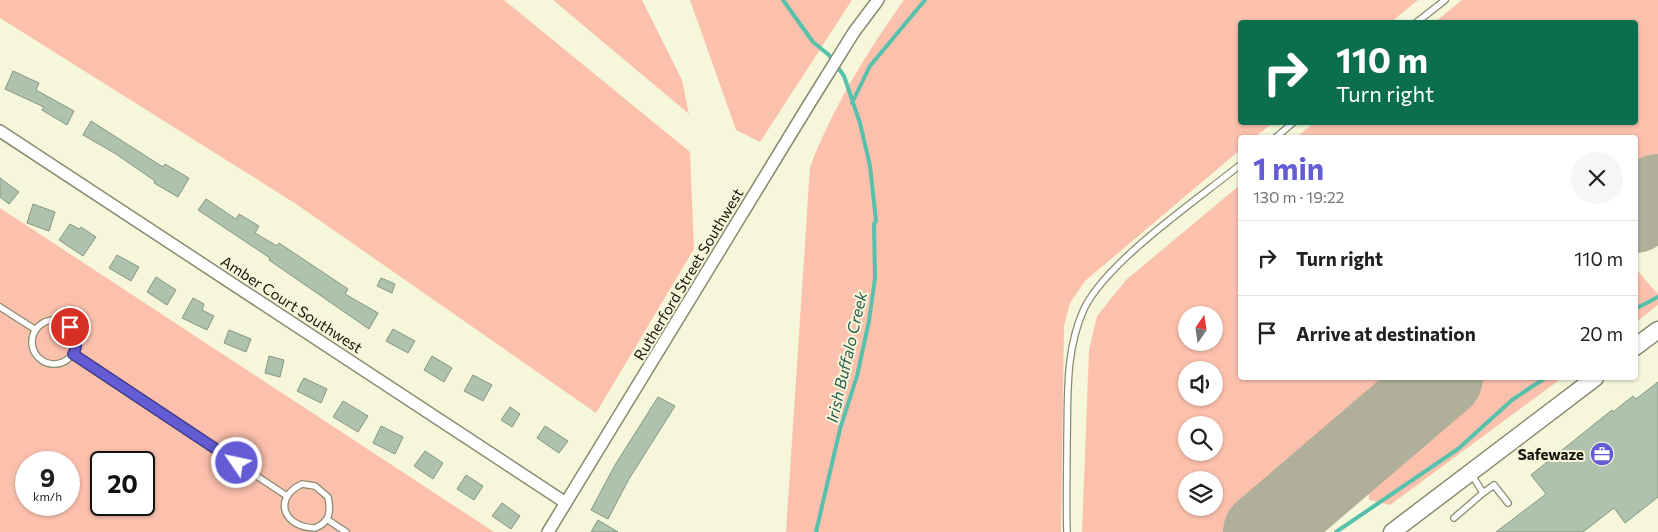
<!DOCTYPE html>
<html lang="en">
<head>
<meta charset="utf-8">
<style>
	:root { --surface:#fff; --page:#f6f6f6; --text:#202124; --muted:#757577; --line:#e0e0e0; --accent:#645cd5 }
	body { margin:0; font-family:Commissioner,sans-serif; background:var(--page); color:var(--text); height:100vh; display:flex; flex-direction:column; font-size:19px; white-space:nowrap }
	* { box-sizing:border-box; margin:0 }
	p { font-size:16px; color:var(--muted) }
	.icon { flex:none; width:28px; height:28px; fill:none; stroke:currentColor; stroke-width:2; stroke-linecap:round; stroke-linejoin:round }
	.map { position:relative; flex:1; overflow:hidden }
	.sheet { position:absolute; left:1238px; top:135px; width:400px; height:245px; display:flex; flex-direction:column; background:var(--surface); border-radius:5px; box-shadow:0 1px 4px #0004 }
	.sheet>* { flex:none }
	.banner { position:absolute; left:1238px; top:20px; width:400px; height:105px; border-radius:5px; box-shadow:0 1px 4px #0004; background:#0b6e4f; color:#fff; overflow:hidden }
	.needle { width:32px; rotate:13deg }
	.buttons { position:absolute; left:1178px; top:306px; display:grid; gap:10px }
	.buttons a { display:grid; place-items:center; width:45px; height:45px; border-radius:50%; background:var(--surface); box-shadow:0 1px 4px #0004; font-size:25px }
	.speed { position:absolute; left:15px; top:451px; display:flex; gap:10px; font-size:25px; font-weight:700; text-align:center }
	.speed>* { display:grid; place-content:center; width:65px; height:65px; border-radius:50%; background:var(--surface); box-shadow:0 1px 4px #0004; line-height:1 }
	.speed small { font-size:12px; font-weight:400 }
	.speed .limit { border:2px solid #111; border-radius:8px; background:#fff; color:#111 }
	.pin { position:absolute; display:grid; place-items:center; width:42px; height:42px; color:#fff; margin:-21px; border:2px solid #fff; border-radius:50%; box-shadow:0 1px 5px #0007 }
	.me { position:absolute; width:55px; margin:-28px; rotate:304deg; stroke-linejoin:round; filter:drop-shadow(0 0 4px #0008) }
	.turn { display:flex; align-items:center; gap:18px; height:105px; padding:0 15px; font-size:22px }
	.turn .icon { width:65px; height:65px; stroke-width:2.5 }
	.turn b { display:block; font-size:35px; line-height:42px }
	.round { display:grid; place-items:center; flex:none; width:52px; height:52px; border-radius:26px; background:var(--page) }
	.summary { display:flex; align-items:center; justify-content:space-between; height:85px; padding:0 15px }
	h1 { font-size:30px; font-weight:700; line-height:38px; color:var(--accent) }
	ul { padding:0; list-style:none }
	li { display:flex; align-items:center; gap:15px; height:75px; padding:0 15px; border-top:1px solid var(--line) }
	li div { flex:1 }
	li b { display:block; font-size:19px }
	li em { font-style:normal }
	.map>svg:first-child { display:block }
</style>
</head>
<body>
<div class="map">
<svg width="1658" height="532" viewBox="0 0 1658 532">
	<rect width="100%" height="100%" fill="#f6f7da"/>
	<path fill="#fcc1ad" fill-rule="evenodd" d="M0,0H504L690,152L694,249L596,413L296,204L0,18Z
		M553,0H642L682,80L689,114Z
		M690,0H852L760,142L736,130Z
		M904,0H1418L1391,22H1240V122L1273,123L1255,137L1240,138V150L1085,281L1070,303L1064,326L1061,532H786L810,167C833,107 867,52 904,0Z
		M1462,0H1658V161L1635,181V138L1297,137L1315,122H1635V22H1435Z
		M1240,185V378H1410L1233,532H1082L1089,350L1097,316L1126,280ZM1186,315H1214V342H1186ZM1186,370H1214V398H1186ZM1186,425H1214V452H1186ZM1186,480H1214V508H1186Z
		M0,208L494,532H0ZM26,462H69V505H26ZM101,462H144V505H101Z
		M1635,268L1658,294V305L1635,323Z
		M1477,378H1562L1390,505L1369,500L1368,485L1373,466Z"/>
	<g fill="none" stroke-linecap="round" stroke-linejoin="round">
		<path stroke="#57c1ab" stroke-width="4" d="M783,0L813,42L829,55L844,76L860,123L870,166L876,221L874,224L875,278L869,321L857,376L840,429L816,532
			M852,103L870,66L925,0
			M1635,309L1658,297
			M1336,532L1458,449L1512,400L1545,378"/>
		<path stroke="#b0b09a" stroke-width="80" d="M1635,213L1658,194
			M1263,532L1443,378"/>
	</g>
	<path fill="#aec2ad" stroke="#859883" d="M13,71L39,83L36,90L74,111L67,125L42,110L44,107L5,89Z
		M91,121L163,167L165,164L189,178L178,197L154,183L155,181L116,154L83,135Z
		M0,178L19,192L9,204L0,197Z
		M206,199L236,219L239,214L259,226L255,233L277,246L279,243L348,289L345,294L378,313L369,329L269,260L270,258L198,210Z
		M33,204L55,212L49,231L27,223Z
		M70,224L79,229L81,227L96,237L83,256L59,240Z
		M117,255L139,267L131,281L109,268Z
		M156,277L176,290L167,305L147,292Z
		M381,278L395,284L392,293L377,286Z
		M193,298L204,304L202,310L214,316L207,330L182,318Z
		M393,329L415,341L408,353L386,341Z
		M229,330L251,339L246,352L224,343Z
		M269,356L284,360L280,377L265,373Z
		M432,356L452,368L444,382L424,370Z
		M473,375L492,385L483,401L464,391Z
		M304,378L327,389L321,403L297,391Z
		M1658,382V497L1625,523L1614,508L1583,532H1496L1546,494L1531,475L1612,410L1613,412L1633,396L1636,399Z
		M658,397L675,406L629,479L608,519L591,510L615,465Z
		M343,401L368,416L358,432L333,417Z
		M510,407L520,414L512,427L501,420Z
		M381,426L403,437L395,454L373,443Z
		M545,426L568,441L559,453L537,438Z
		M425,451L443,463L433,479L414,466Z
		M466,475L483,486L474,500L457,489Z
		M502,503L520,516L511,529L492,516Z
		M598,520L618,532H591Z"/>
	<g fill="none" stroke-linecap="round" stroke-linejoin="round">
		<g stroke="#898a70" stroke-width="8">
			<path id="lane" d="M1417,22L1445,0
				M1275,138L1294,122
				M0,307L36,330
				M32 342a22 22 0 1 1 44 0a22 22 0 1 1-44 0Z
				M73,355L287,496
				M302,484L315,486L328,497C331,512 330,522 315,528C285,528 271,499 302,484Z
				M1483,493L1494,485L1508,503
				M1454,518L1483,493L1472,475
				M328,520L346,532
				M1067,532C1066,502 1067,471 1067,441C1068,397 1065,350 1084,309C1107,261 1197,200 1240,165"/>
		</g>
		<g stroke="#898a70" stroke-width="14">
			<path id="street" d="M0,131L566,503
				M548,532L811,101L854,32L878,0"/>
		</g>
		<g stroke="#898a70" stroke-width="19">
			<path id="secondary" d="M1635,347L1658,330
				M1392,532L1595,378"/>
		</g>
		<use href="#lane" stroke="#fff" stroke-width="5.5"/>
		<use href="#street" stroke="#fff" stroke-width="11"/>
		<use href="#secondary" stroke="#fff" stroke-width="16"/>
	</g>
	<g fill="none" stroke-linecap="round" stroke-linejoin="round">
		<g stroke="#413c8a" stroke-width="12">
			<path id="route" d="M70,327C76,335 79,345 73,354L237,463"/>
		</g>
		<use href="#route" stroke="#645cd5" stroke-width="9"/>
	</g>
	<defs>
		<g id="office-disc" transform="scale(1.25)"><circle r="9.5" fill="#645cd5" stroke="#f6f7da"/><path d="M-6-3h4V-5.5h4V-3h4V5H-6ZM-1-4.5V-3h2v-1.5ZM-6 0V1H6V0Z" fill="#fff"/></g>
	</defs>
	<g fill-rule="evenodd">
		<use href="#office-disc" x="1602" y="454"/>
	</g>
	<g text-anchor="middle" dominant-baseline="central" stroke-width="4" stroke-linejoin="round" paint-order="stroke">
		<g font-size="15" fill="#15150b" stroke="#f6f7da">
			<text transform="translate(688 274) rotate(-59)">Rutherford Street Southwest</text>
			<text transform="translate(292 304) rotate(33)">Amber Court Southwest</text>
		</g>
		<g font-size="15" font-weight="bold" fill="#15150b" stroke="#f6f7da" text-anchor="end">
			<text x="1584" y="454">Safewaze</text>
		</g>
		<g font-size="16" font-style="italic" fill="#2b594f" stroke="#f6f7da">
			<text transform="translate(846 357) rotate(-77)">Irish Buffalo Creek</text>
		</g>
	</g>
</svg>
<div class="buttons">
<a><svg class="needle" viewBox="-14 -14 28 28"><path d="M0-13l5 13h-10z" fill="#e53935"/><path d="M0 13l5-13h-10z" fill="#757577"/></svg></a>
<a><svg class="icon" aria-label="sound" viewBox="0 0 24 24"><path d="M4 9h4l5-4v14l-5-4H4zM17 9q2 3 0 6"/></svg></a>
<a><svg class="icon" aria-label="search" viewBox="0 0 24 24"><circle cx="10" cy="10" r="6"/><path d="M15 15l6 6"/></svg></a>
<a><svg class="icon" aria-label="layers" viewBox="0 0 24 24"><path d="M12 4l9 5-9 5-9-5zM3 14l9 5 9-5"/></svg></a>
</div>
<div class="speed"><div>9<small>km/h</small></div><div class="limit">20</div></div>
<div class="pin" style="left:70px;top:327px;background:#d93025"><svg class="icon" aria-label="arrive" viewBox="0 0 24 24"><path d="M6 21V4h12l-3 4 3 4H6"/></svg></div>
<svg class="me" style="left:237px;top:463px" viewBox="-20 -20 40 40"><circle r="17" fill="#645cd5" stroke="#fff" stroke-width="3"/><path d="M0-11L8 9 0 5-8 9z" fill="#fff"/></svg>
<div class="banner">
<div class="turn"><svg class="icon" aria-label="right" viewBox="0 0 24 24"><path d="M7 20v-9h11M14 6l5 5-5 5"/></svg><div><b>110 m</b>Turn right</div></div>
</div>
<section class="sheet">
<div class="summary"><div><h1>1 min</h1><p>130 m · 19:22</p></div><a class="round"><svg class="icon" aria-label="close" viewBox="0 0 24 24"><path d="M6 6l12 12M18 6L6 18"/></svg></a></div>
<ul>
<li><svg class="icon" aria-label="right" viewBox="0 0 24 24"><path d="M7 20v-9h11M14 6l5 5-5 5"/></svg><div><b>Turn right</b></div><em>110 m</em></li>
<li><svg class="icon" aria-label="arrive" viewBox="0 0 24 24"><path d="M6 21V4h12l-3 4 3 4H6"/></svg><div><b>Arrive at destination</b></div><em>20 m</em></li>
</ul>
</section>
</div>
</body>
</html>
